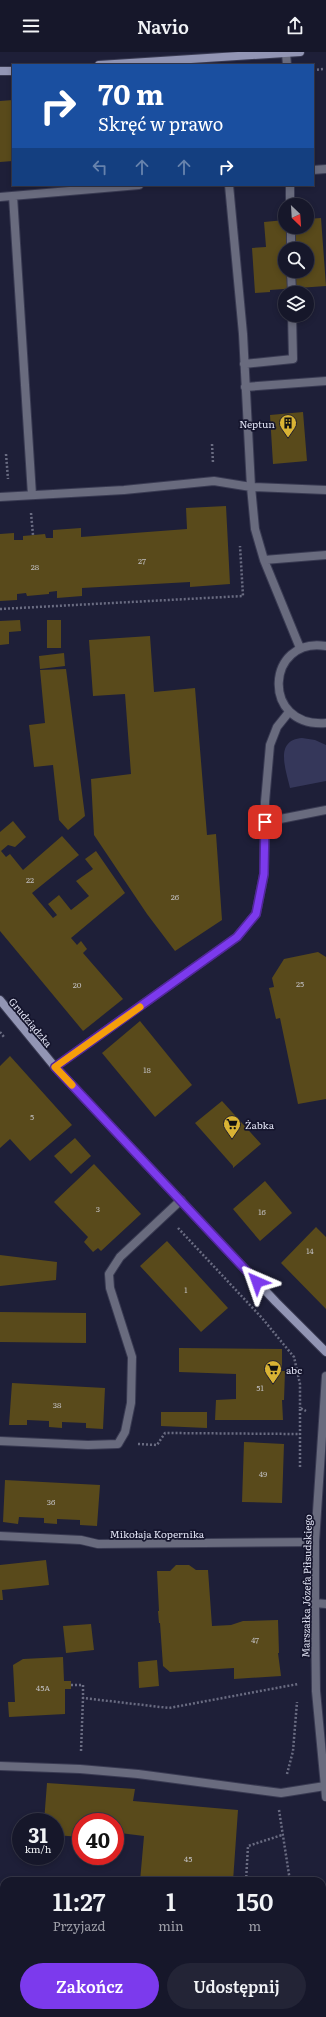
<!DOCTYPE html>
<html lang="pl">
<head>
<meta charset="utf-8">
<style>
	:root { --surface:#16172a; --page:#232436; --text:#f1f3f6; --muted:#9e9fa8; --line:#353647; --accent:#7c3aed }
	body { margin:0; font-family:Literata,serif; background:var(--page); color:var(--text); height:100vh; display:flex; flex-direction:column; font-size:15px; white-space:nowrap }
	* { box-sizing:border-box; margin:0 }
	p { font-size:13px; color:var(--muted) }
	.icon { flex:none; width:22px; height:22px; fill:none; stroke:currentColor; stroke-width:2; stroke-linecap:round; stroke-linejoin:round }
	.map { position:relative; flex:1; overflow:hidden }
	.details { position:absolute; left:0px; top:1825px; width:326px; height:140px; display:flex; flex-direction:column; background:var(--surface); border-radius:12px 12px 0 0; box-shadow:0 2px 6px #0003,0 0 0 1px var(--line) }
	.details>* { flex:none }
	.top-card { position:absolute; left:12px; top:12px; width:302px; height:122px; border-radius:0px; box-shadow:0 2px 6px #0003,0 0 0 1px var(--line); background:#1a4fa0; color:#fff; overflow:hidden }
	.needle { width:26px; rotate:155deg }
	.buttons { position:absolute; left:278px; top:146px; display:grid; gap:8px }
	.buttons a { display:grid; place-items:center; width:36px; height:36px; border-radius:50%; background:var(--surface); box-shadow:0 2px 6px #0003,0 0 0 1px var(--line); font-size:20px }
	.speed { position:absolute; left:12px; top:1761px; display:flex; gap:8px; font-size:20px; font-weight:700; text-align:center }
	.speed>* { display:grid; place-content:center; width:52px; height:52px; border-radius:50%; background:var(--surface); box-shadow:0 2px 6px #0003,0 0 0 1px var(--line); line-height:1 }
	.speed small { font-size:10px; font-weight:400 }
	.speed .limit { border:6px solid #d22; background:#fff; color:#111 }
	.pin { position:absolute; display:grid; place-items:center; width:34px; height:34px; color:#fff; margin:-17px; border-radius:8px; box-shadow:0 2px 6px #0006 }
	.me { position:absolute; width:44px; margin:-22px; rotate:317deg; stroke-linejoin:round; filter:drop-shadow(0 0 3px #0008) }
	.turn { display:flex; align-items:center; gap:14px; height:84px; padding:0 20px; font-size:18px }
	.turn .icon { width:52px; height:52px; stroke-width:2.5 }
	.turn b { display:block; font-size:28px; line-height:34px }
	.lanes { display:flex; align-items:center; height:38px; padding:0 20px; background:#0003; justify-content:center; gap:20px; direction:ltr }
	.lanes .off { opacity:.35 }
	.eta { display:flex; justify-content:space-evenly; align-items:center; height:68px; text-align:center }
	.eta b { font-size:24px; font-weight:600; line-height:28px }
	.cta { display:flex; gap:8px; margin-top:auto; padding:8px 20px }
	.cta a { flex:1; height:46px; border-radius:24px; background:var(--accent); color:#fff; font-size:16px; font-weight:600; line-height:46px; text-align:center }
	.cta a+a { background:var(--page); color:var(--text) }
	header { display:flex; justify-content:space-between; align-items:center; height:52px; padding:0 20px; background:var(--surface); font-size:18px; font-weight:600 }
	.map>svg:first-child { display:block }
</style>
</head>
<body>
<header><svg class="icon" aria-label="menu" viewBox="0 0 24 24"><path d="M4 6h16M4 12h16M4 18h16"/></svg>Navio<svg class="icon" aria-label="share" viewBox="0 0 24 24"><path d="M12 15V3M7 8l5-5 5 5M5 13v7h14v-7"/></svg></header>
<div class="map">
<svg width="326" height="1965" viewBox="0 0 326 1965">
	<rect width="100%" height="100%" fill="#1e1f38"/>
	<path fill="#35375a" d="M302,686L315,688L326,693V729L290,736C286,718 274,688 302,686Z"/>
	<path fill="#594a1b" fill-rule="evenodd" d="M13,48V109L0,110V49Z
		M321,166L326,234L270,238V240L255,241L252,196L266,195L264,170L285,168V175H307V167ZM285,197H307V219H285Z
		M303,360L307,409L273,412L270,363Z
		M226,454L230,532L190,535V530L82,536V544L57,546V539L49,540V542L27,544L26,541L17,542V548L0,549V482L14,481V488H23V484L45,482L46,486H53V478L81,476V485L187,477L186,456Z
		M20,568L21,579L9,580V592L0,593V569Z
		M47,568H61V596H47Z
		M150,584L154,640L195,636L207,783L216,782L222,868L175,899L147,862L94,783L91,727L131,722L125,642L93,644L89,588Z
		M64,601L65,614L40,617L39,604Z
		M66,617L85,764L68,778L59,768L53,713L34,715L29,673L45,671L40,618Z
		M13,769L26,785L15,795L8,793L1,799L6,805L10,802L23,818L62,784L79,803L32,841L53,866L57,863L48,852L59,843L71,858L89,844L76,829L93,817L85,807L96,799L125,841L71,886L77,893L81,889L87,897L83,901L123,947L83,979L0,879V780Z
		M318,900L326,905V1047L298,1052L280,966L276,967L269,936L274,935L272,926L284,907Z
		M140,969L192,1033L155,1065L102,1001Z
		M10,1004L72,1073L30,1109L10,1087L0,1096V1014Z
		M222,1049L261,1092L233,1116V1114L195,1071Z
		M75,1086L91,1104L71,1122L54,1104Z
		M94,1112L141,1162L101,1199L98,1196L93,1200L84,1190L88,1185L54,1150Z
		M265,1129L292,1161L260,1189L233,1157Z
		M316,1175L326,1185V1257L281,1211Z
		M167,1189L228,1256L201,1280L140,1214Z
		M0,1203L57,1210L56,1228L0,1234Z
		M0,1260L86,1261V1291L0,1290Z
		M179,1296L282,1297V1319H285L284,1348H282L283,1368H215L216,1348L236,1347V1322L179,1320Z
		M12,1331L105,1336L103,1377L86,1376V1371L62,1370V1376L49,1375V1369L27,1368V1373H9Z
		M161,1360H207V1376L161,1374Z
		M244,1390L284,1392L282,1451L242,1450Z
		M5,1428L100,1433L97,1474L80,1473V1468L57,1467V1472L44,1471V1466L19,1465L18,1472L3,1470Z
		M46,1508L49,1533L2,1538L3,1548H0V1513Z
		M176,1513H189L196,1518H208L212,1574L231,1573L243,1569L278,1568L279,1601H278L281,1624L234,1627V1616L170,1620L163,1614L160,1571H159L158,1559H159L157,1519H170Z
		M91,1572L94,1598L66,1601L63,1574Z
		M63,1605L64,1629H71V1637H65V1662L9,1665L8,1650H15L13,1613L23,1607Z
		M157,1608L159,1634L139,1636L138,1610Z
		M47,1731L135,1737L133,1749L238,1758L233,1829H140L144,1784L120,1781L119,1787H115V1770H81V1785L55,1783V1770H44Z
		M0,1845L4,1846V1898H0Z
		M141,1961H238L237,1965H137Z
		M239,1961H291L295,1965H239Z"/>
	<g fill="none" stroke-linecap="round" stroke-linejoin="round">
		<g stroke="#393a52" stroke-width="10">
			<path id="lane" d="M286,1L287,13
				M313,118L326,117
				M229,133L243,282L251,435L326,438
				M290,133V153
				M13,144L32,443
				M0,145L139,133
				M291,175V197
				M291,219L292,241
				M244,312L293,307L292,263
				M245,335L326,329
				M0,445L124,438L214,429L251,435L255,477L264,508L300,596
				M264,508L326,503
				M326,594C266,584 260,676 326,671
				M265,770L326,758
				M55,1015L237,885L256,862L264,822L265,750L270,693L277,675L289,660
				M0,1389L88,1393L118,1392L125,1380L131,1351L132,1305L110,1236L109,1222L120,1205L181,1148
				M0,1484L81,1488L98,1492L315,1490
				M0,1714L80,1717L138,1722L281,1741L325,1734"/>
		</g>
		<g stroke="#393a52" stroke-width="10">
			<path id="street" d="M326,1324L315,1490V1551L316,1639L326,1745
				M315,1551L326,1552"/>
		</g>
		<g stroke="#393a52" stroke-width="10">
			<path id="secondary" d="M99,13L300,0
				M0,19H13
				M0,948L55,1015L276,1250L326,1300"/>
		</g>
		<path stroke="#6a6c82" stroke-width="2.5" stroke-dasharray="2 2" stroke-linecap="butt" d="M313,18L324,17
			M212,392L213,411
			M6,402L8,427
			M31,461L33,483
			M0,557L243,544L240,494
			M0,980L4,985
			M178,1176L262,1266L294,1305L300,1332V1356
			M138,1392L157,1393L165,1381L300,1382
			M300,1415V1356L306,1359
			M71,1633H83V1646
			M81,1699L83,1646L169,1656L298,1632
			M287,1722L293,1699L297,1650
			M279,1758L290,1829
			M246,1829L248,1794L282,1783
			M313,1961L314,1965
			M119,1965L120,1961"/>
		<use href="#lane" stroke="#696b7e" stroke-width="8"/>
		<use href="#street" stroke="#696b7e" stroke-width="8"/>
		<use href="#secondary" stroke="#9295b4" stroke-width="8"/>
	</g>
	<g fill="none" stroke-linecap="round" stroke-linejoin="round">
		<g stroke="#51269a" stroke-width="10">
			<path id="route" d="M257,1230L55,1015L237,885L256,862L264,822L265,770"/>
		</g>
		<use href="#route" stroke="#7c3aed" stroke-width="7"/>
		<path stroke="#f59e0b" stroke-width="7" d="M72,1033L55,1015L140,955"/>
	</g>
	<defs>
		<g id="building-pin" transform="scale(0.9)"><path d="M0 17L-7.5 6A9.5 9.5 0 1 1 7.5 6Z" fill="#d9b334" stroke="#15152d"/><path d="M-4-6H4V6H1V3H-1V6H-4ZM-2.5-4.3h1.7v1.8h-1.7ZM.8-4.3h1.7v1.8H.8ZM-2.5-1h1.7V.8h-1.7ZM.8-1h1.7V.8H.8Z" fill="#111"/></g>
		<g id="supermarket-pin" transform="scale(0.9)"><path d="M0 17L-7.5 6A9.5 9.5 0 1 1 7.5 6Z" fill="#d9b334" stroke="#15152d"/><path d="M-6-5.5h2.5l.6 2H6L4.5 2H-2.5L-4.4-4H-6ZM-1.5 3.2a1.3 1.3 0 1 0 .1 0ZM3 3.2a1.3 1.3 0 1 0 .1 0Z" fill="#111"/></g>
	</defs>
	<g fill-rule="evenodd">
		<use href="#building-pin" x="288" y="371"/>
		<use href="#supermarket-pin" x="232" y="1072"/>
		<use href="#supermarket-pin" x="273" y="1317"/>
	</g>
	<g text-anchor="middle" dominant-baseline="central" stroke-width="3.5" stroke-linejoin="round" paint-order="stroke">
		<g font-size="8" fill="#bebcbd">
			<text x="142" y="508">27</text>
			<text x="35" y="514">28</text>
			<text x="30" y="827">22</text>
			<text x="175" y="844">26</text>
			<text x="300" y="931">25</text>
			<text x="77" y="932">20</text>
			<text x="147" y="1017">18</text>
			<text x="32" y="1064">5</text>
			<text x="98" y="1156">3</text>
			<text x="262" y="1159">16</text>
			<text x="310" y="1198">14</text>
			<text x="186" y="1237">1</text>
			<text x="260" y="1335">51</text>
			<text x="57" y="1352">38</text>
			<text x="263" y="1421">49</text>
			<text x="51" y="1449">36</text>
			<text x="255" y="1587">47</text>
			<text x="43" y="1635">45A</text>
			<text x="188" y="1806">45</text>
		</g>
		<g font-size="10" fill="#e0e2f3" stroke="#15152d" text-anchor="start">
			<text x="275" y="371" text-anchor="end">Neptun</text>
			<text x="245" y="1072">Żabka</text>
			<text x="286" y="1317">abc</text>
		</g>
		<g font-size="10" fill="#e0e2f3" stroke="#15152d">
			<text transform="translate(31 970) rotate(50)">Grudziądzka</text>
			<text x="157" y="1481">Mikołaja Kopernika</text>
			<text transform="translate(306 1534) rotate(-89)">Marszałka Józefa Piłsudskiego</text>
		</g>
	</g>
</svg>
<div class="buttons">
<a><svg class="needle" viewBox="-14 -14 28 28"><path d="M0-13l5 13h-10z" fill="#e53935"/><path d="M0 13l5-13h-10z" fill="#9e9fa8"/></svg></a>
<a><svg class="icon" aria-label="search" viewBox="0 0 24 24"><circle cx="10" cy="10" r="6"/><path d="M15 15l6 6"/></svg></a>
<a><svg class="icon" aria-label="layers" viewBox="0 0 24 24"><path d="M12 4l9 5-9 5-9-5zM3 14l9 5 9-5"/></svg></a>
</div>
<div class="speed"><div>31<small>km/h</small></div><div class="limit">40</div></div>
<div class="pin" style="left:265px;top:770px;background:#d93025"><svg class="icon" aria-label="arrive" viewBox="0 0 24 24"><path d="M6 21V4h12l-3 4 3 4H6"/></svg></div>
<svg class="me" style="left:257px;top:1230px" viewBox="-20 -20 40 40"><path d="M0-17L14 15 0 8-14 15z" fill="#7c3aed" stroke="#fff" stroke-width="4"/></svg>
<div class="top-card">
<div class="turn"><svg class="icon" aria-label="right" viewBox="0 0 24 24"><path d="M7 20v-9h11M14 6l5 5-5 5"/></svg><div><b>70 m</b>Skręć w prawo</div></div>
<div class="lanes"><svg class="icon off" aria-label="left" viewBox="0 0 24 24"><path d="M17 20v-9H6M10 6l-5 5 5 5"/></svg><svg class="icon off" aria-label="ahead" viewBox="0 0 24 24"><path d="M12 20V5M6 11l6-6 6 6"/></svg><svg class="icon off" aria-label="ahead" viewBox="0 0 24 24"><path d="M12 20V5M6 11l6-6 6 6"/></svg><svg class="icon" aria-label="right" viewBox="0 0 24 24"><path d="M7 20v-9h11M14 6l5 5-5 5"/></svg></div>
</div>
<section class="details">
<div class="eta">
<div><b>11:27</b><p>Przyjazd</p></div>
<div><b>1</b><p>min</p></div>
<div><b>150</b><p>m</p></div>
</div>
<div class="cta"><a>Zakończ</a><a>Udostępnij</a></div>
</section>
</div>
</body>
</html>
